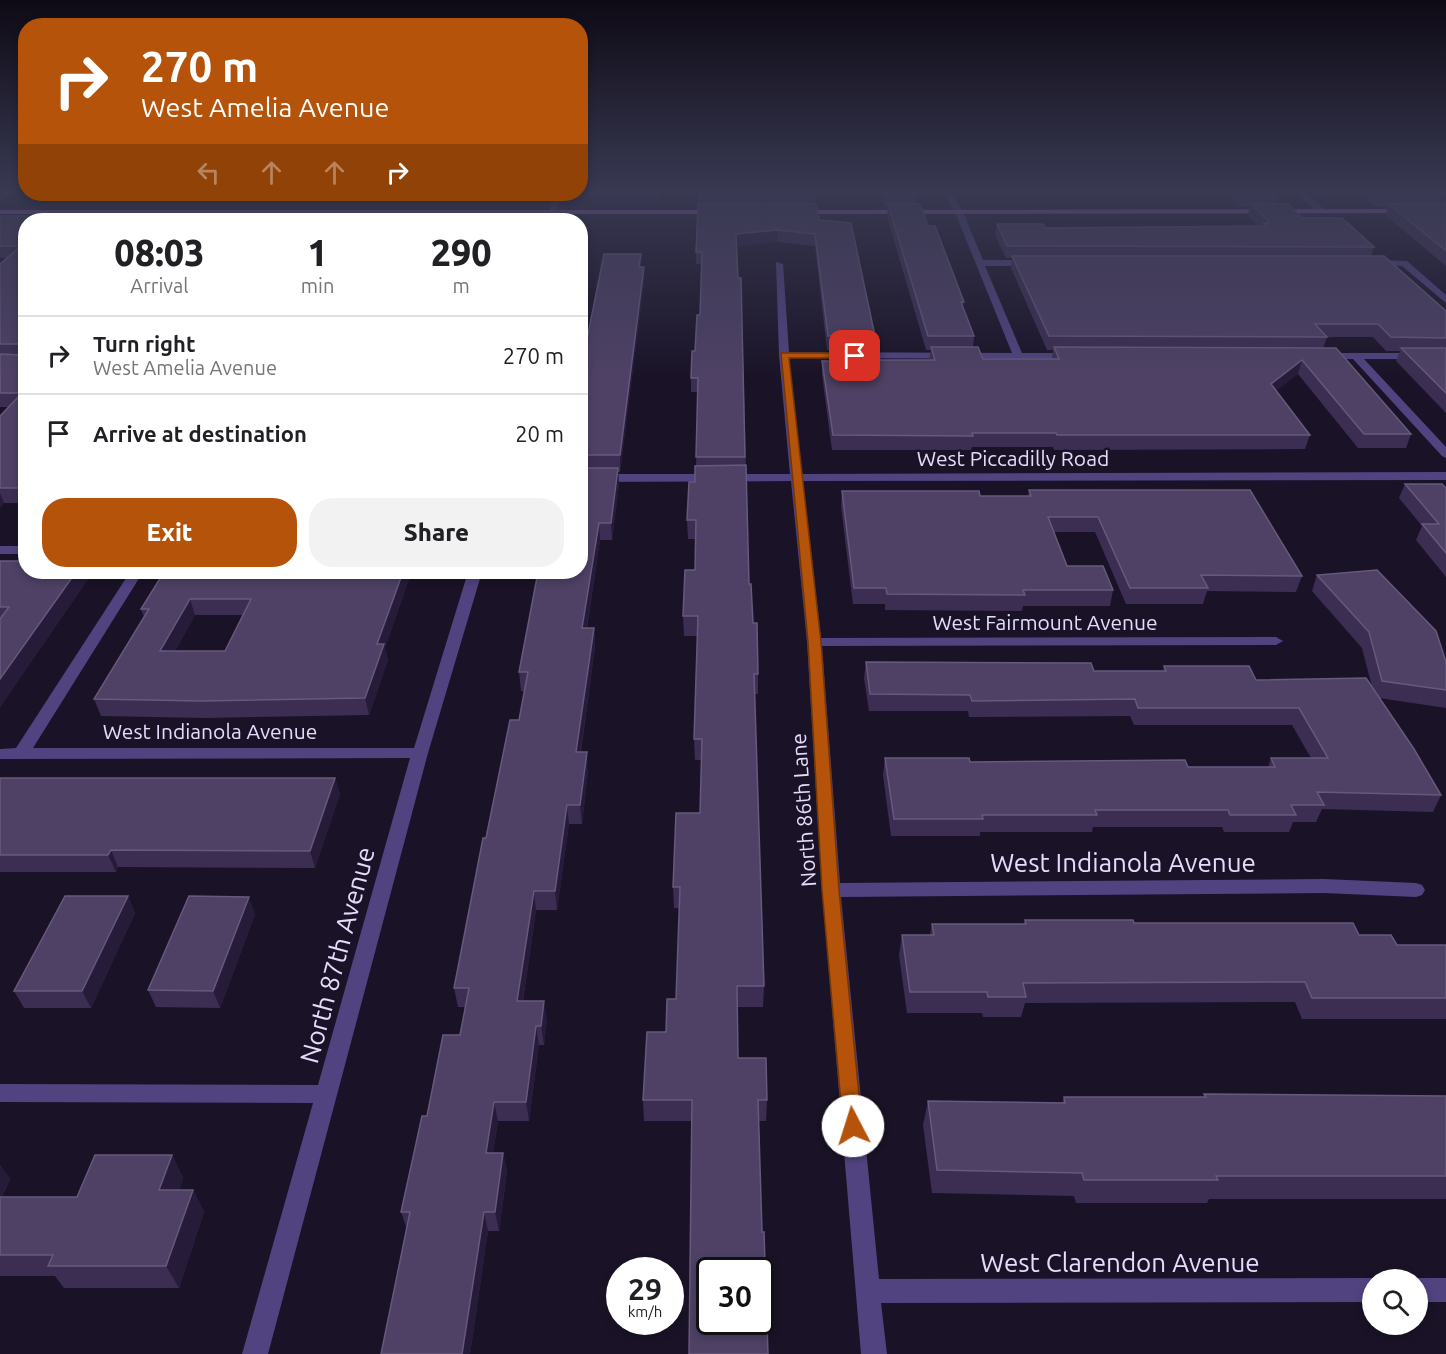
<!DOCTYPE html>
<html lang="en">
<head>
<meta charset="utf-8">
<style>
	:root { --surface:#fff; --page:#f2f2f2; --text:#202124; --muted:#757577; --line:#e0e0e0; --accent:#b45309 }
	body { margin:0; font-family:Ubuntu,sans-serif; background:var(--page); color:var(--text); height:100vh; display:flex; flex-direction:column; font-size:22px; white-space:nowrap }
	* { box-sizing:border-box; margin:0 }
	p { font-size:20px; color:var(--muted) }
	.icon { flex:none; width:33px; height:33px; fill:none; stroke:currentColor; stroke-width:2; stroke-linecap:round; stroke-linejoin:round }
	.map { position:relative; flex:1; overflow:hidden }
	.details { position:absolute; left:18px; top:213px; width:570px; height:366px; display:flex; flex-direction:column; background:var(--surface); border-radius:24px; box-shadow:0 3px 9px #0003 }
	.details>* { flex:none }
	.guide { position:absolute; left:18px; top:18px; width:570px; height:183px; border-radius:24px; box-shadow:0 3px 9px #0003; background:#b45309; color:#fff; overflow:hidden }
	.fabs { position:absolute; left:1362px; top:1269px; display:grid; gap:12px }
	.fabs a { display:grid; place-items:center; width:66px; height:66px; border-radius:50%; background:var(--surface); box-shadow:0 3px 9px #0003; font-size:30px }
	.speed { position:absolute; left:606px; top:1257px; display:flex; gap:12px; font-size:30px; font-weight:700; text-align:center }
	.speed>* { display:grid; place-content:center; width:78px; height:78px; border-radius:50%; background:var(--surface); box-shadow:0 3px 9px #0003; line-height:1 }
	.speed small { font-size:15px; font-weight:400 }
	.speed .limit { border:3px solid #111; border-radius:9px; background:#fff; color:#111 }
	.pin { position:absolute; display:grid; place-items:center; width:51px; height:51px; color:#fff; margin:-26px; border-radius:12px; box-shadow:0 3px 9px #0006 }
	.me { position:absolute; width:66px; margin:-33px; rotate:355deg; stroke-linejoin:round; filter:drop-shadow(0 0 4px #0008) }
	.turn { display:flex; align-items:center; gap:21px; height:126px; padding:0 24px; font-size:27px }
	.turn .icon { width:78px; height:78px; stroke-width:2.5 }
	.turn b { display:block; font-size:42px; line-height:51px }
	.lanes { display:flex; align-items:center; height:57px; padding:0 24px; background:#0003; justify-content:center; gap:30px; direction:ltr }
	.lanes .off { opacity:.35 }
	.eta { display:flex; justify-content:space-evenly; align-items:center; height:102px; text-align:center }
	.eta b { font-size:36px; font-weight:800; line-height:42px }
	.action { display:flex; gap:12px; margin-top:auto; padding:12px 24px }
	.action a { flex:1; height:69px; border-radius:24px; background:var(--accent); color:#fff; font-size:24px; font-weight:800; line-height:69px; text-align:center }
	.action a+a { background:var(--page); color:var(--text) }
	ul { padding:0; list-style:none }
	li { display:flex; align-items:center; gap:18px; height:78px; padding:0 24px; border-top:2px solid var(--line) }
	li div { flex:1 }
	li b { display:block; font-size:22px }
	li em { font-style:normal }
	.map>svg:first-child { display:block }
</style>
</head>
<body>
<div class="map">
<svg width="1446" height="1354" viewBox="0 0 1446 1354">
	<rect width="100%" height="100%" fill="#1a1327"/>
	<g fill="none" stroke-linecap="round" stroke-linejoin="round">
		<path fill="#514380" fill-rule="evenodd" d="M7,190H16L0,200V194Z
			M941,190H949L963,212L983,260H1031L1035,263L1031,266H985L1022,353H1071L1076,356L1071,359L789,358L802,474L1446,472V480L803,481L821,638L1276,637L1283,641L1276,645L822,646L840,883L1324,879L1416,883L1422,885L1425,890L1422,895L1416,897L1324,893L841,897L879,1279L1372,1278L1376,1280H1372V1302L881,1303L887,1354H861L822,890L807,642L791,481L580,482V474H790L779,355L776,262L783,264L789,352L1012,353L955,212Z
			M1294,190H1302L1324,209V213H1318Z
			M553,194H561L556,220H548Z
			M217,210L224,212L217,220H209Z
			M1373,260L1407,261L1446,295V303L1402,266L1370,265V261Z
			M1446,353V359H1364L1446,447V458L1442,456L1353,359H1323L1318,356L1323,353Z
			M0,546H26V554H0Z
			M130,572H143L33,748H414L468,572H482L428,753L268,1354H242L313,1103L0,1102V1084L318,1085L410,758L0,759V749L16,748Z
			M1418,1278H1446V1302H1418V1280H1414Z"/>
		<path fill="#d670ef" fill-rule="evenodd" d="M1446,209V213L798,214L794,212L798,210Z
			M0,210H717L721,212L717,214H0Z"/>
	</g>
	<path fill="#3c2e53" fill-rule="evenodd" d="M580,190H662L660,199H625V198L572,197L571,194H580Z
		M699,190L815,198L814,204L819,220L875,336L874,347L880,360H929L931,350H926L887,216L888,207H884L879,190H915L917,196L916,204L928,226L964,302L963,306L974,336L973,347L983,359H1052L1053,350H1047L1011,268L1012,258H1006L995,235L997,224L1045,228L1258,226L1248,215L1250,207H1240L1223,190H1272L1279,196L1276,204L1302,218L1374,247L1371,256L1446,311V413L1396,361L1400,351H1386L1373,337H1327L1323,348L1411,434L1406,448H1358L1298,374L1276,390L1310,435L1305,449L1054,450L1053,447H972L971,450H832L822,375V361H829L830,350H827L815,246L777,242L737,246L738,278H741L749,584L758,674V694H755L764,986L763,1007H738V1058L767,1100L766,1121H759L762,1232L768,1354L691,1121H644L643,1100L676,999L680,908H674L673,887L700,813L701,760H695L694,739L697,636H684L683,616L695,570L696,539H688L687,520L695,482L696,466L698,392H691V378L700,315L702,264H696V252Z
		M1354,190H1446V266L1385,215L1388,207H1375Z
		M0,216H112L113,220H26V503H4L0,508V416L9,407H0V264L7,258H0Z
		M642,267H644V281L620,472H618L619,484L612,540H600L587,628H594L595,646L581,752L588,771L582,824H569L557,910H536L523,1001L547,1020L544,1045H539L529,1121H498L493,1153H503L507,1172L499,1231H488L470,1354H381L407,1229L401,1212L427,1116L460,1035L466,1007H458L454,988L486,838L519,720L524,691H521L519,672L580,572V374Z
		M1405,484L1446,488V577L1416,540L1422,526L1399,498Z
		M1029,490L1302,576L1296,592L1207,591L1203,604H1126L1095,532H1054L1067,566L1113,590L1110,606H1023L1022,611L885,610V604H853L841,506L842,491L980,496H1028Z
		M0,561L26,572H88L90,576L0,707Z
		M164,572L410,576L385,648L388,660L369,715L206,718L101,716L94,699L144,617L141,609ZM195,615H243L225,651H175Z
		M1317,575L1446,662V708L1379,698L1441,795L1433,812L1322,809L1316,822H1293L1289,832H1224L1222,827H1093L1092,832H980V836H891L883,775L885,758L970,762L1188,767H1268L1271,758H1311L1292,725H1134L1130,716L969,717L968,711H869L864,678L866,662L1094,671H1163L1164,666L1256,680L1372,687L1362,648L1312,591Z
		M0,778H335L340,794L315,868L118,867L116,872H0Z
		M128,896L135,913L91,1008H24L14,991Z
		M255,914L220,1008L156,1007L148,990Z
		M1025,920L1134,923L1359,935L1397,945H1446V1019H1302L1295,1002L1025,1003L1021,1017H983L982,1013H907L899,955L902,935H930L932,924H1023Z
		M1204,1094L1446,1096V1199H1209L1207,1203H1076L1074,1196L932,1193L923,1125L928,1101L1062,1103L1064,1097H1203Z
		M172,1155L183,1178L179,1190H193L204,1212L179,1288H64L55,1276H0V1165L10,1179L2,1197H77Z"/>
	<path fill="#271b3a" d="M778,230L777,242L736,246V234Z
		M641,254L642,267H639Z
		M644,267V281L620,472V455Z
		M1302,360L1298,374L1267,398L1271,384Z
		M618,468L619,484L612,540L611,523Z
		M0,493L4,503L0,508Z
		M599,523L600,540L584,646L582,628Z
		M76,572H88L90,576L0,707V679Z
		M403,572H409L410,576L385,648L388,660L369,715L365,698L377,644Z
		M190,599L195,615L166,667L160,651Z
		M594,628L595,646L578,771L576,752Z
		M587,752L588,771L582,824L580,805Z
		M335,778L340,794L315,868L310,851Z
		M567,805L569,824L557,910L555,891Z
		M111,850L118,867L116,872L108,855Z
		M534,891L536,910L520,1020L517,1001Z
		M128,896L135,913L91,1008L82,991Z
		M249,897L255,914L220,1008L213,991Z
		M544,1001L547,1020L544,1045L541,1026Z
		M536,1026L539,1045L529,1121L526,1102Z
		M494,1102L498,1121L490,1172L486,1153Z
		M503,1153L507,1172L499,1231L495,1212Z
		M172,1155L183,1178L171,1212L159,1190Z
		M0,1165L10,1179L0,1201Z
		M193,1190L204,1212L179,1288L166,1266Z
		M484,1212L488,1231L470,1354H462Z"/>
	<path fill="#4e4165" stroke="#66597c" stroke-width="1.5" fill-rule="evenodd" d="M699,190H813L815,198H699Z
		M883,190H915L917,196H885Z
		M1237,190H1272L1279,196H1243Z
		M1371,190H1446V196H1379Z
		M698,204H816L819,220L851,223L875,336H828L815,234L778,230L736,234L738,278H741L745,457H696L698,378H691L692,351H695L697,315H700L702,252H696Z
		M888,204H920L928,226H935L964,302H961L974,336H928Z
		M1251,204H1288L1302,218H1342L1374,247L1007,246L997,224H1043L1045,228L1267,226L1264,223H1270Z
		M1389,204H1446V251Z
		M0,216H112L107,220H26V488H0V416L22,393H0V354L21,355L23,347L21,344H0V264L21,246H0Z
		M428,216H507L505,220H384V219H426Z
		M604,254H641L639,267H644L620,455H580V374Z
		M1012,256H1384L1446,311V338L1391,337L1378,324H1315L1327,337L1049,336Z
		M830,347H877L880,360H935L931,347H978L983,359H1059L1054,347L1336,348L1411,434H1364L1302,360L1271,384L1310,435H1057L1056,433H972L973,436L833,435L822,361H832Z
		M1401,348H1446V393Z
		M746,465L749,584H751L753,623H757L758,674H754L764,986H737L738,1058H766L767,1100H758L762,1232H764L768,1354H689L692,1100H643L647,1032H666L667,999H676L680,887H673L676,813H700L702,739H694L698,616H683L685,570H695L696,520H687L689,482H695V466ZM710,1270H760V1322H710Z
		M580,468H618L611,523H599L582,628H594L576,752H587L580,805H567L555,891H534L517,1001H544L541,1026H536L526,1102H494L486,1153H503L495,1212H484L462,1354H381L410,1212H401L422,1116H427L443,1035H460L469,988H454L483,838H486L510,720H519L528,672H519L538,572H580Z
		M1405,484H1442L1446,488V553L1422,524H1439Z
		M1029,490H1250L1302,576L1201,575L1208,588H1130L1098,517H1048L1067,566H1103L1113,590H1023L1025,595L887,594L886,588H854L842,491H979L980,496H1031Z
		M0,561H26V572H76L0,679V619L9,607H0Z
		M1377,570L1436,631L1446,662V690L1382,681L1369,632L1317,575Z
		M164,572H403L377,644H384L365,698L201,701L94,699L149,609H141ZM190,599H251L225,651H160Z
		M866,662L1091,663L1094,671H1166L1164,666H1249L1256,680L1366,678L1414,749L1441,795L1317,792L1324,805H1291L1296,815H1230L1228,810H1095L1097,815H982L983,819H894L885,758H969L970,762L1185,760L1188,767H1275L1271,758H1328L1299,708H1138L1135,699L972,701L970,695L870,694Z
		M0,778H335L310,851L111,850L108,855H0Z
		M65,896H128L82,991H14Z
		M189,896L249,897L213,991L148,990Z
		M1025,920H1133L1134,923H1353L1359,935H1391L1397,945H1446V998H1312L1305,982L1023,983L1026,997H988L987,992H910L902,935H934L932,924H1026Z
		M1204,1094L1446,1096V1176H1216L1218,1180H1084L1082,1173L937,1170L928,1101L1065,1103L1064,1097H1206Z
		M95,1155H172L159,1190H193L166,1266H48L53,1255H0V1197H77Z"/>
	<linearGradient id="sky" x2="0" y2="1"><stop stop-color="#0e0a15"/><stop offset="0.5" stop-color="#383952"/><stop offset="1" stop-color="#383952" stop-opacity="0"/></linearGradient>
	<rect width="1446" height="379" fill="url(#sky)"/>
	<path fill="#b45309" stroke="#753606" stroke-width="1.5" d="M781,353H855L859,356L855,358H789L821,642L839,890L862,1126L860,1132L853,1135L846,1132L843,1126L822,890L808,642Z"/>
	<g text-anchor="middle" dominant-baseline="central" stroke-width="5" stroke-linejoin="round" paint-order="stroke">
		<g font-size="21" fill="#e5dcfb" stroke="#1a1327">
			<text x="1013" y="458">West Piccadilly Road</text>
			<text x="1045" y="622">West Fairmount Avenue</text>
			<text x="210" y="731">West Indianola Avenue</text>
			<text transform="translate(803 810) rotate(-94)">North 86th Lane</text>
		</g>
		<g font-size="26" fill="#e5dcfb" stroke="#1a1327">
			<text x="1123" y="862">West Indianola Avenue</text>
			<text transform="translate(337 955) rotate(-75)">North 87th Avenue</text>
			<text x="1120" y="1262">West Clarendon Avenue</text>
		</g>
	</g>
</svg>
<div class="fabs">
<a><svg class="icon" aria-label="search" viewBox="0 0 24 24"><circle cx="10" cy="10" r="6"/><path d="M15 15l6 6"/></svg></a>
</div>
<div class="speed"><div>29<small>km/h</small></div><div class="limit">30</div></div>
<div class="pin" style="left:855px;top:356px;background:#d93025"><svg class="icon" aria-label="arrive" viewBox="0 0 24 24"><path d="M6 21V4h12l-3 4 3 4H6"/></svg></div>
<svg class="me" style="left:853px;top:1126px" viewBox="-20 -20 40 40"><circle r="19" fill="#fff"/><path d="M0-13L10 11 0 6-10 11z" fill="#b45309"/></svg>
<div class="guide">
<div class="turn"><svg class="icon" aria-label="right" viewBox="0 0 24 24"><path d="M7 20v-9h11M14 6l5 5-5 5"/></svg><div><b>270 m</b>West Amelia Avenue</div></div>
<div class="lanes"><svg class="icon off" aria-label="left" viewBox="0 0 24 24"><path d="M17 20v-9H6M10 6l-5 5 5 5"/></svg><svg class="icon off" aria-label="ahead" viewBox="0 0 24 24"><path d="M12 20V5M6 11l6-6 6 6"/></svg><svg class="icon off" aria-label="ahead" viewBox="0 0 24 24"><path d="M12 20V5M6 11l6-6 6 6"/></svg><svg class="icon" aria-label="right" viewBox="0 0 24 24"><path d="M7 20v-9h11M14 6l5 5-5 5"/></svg></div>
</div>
<section class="details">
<div class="eta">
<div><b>08:03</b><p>Arrival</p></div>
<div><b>1</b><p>min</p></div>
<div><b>290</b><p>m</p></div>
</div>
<ul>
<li><svg class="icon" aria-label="right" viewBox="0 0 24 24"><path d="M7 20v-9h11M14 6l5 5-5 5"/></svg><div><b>Turn right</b><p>West Amelia Avenue</p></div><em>270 m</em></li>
<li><svg class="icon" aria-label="arrive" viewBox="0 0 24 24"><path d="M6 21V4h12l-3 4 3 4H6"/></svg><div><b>Arrive at destination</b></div><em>20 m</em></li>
</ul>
<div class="action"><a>Exit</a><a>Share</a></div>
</section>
</div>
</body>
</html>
